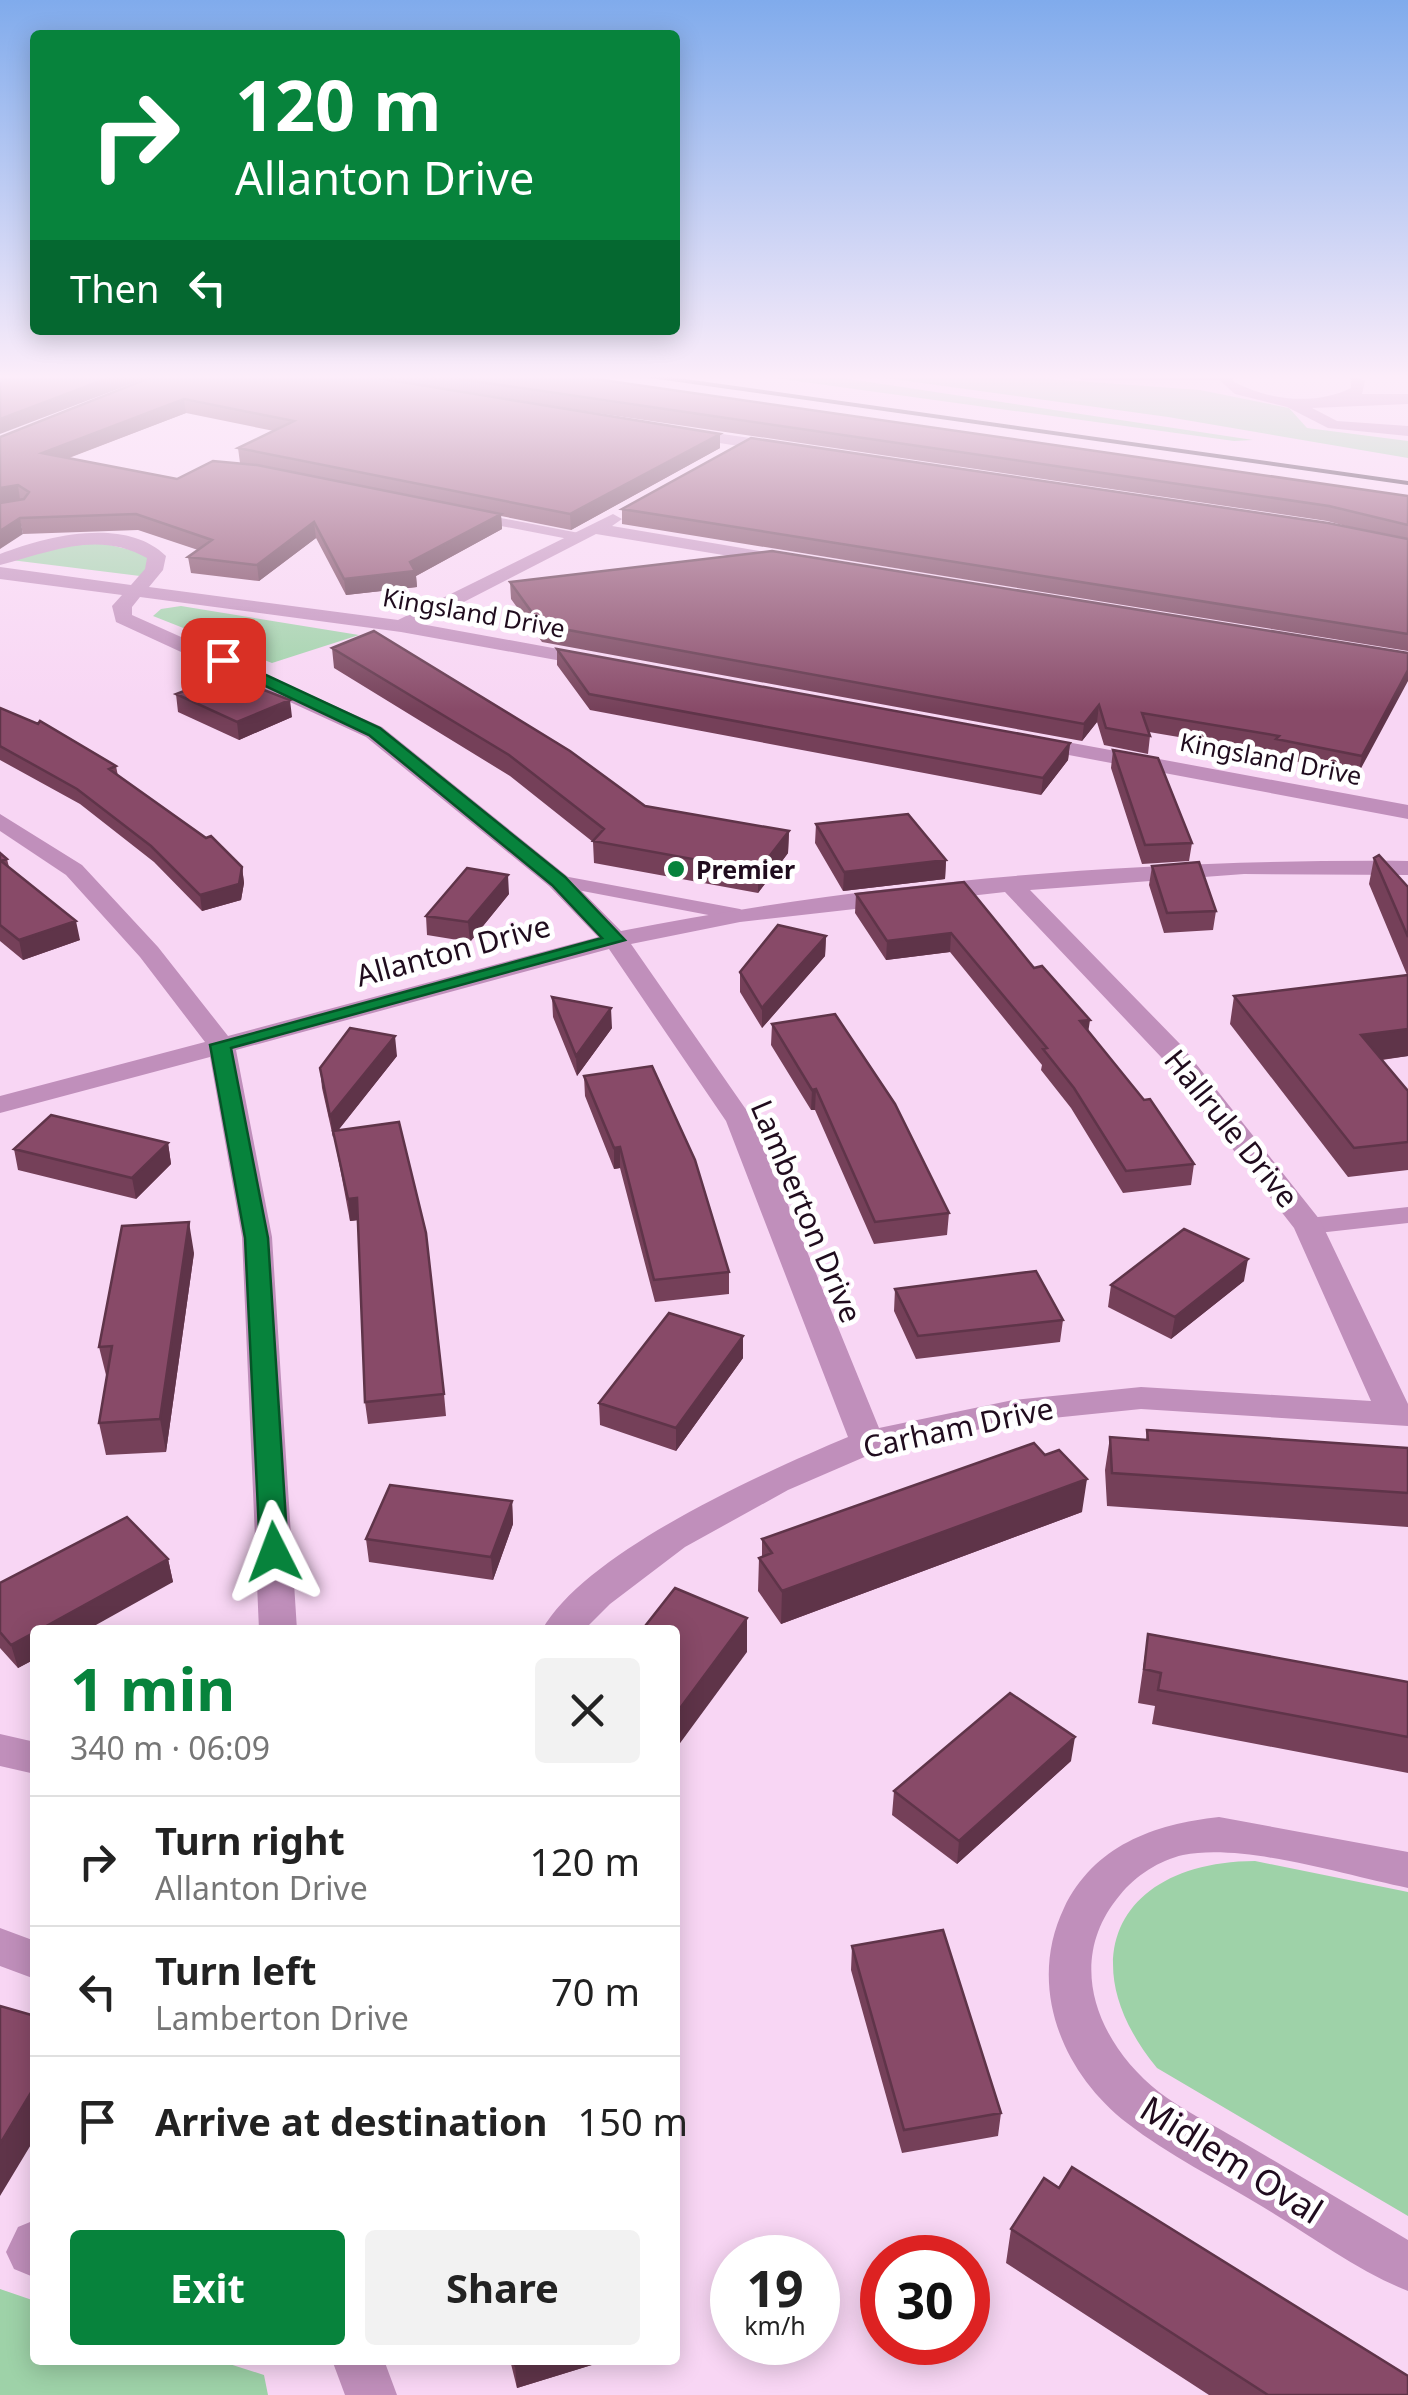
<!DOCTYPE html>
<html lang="en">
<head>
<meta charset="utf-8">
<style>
	:root { --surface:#fff; --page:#f2f2f2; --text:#222; --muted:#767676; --line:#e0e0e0; --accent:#07833c }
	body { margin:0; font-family:"Noto Sans",sans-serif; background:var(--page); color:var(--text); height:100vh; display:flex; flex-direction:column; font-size:38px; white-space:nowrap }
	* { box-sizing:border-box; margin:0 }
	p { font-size:32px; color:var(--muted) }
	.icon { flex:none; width:55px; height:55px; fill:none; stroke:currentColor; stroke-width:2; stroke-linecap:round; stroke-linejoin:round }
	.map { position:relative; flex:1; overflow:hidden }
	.details { position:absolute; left:30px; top:1625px; width:650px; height:740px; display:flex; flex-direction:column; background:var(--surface); border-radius:10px; box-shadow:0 5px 25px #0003 }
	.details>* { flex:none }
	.banner { position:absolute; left:30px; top:30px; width:650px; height:305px; border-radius:10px; box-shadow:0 5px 25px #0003; background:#07833c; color:#fff; overflow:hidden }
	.speed { position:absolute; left:710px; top:2235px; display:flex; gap:20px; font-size:50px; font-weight:700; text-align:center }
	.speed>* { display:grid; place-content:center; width:130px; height:130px; border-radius:50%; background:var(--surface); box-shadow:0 5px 25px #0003; line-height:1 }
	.speed small { font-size:25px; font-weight:400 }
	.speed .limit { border:15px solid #d22; background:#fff; color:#111 }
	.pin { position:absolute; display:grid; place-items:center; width:85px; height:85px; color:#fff; margin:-42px; border-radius:20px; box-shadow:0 5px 15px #0006 }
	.me { position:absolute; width:110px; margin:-55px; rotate:357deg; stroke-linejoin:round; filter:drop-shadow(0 0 8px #0008) }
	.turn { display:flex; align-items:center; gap:35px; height:210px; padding:0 40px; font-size:45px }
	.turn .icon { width:130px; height:130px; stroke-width:2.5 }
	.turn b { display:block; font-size:70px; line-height:85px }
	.then { display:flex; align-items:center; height:95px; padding:0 40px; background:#0003; gap:20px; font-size:38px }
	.round { display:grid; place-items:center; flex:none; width:105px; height:105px; border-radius:10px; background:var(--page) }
	.overview { display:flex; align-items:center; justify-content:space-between; height:170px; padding:0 40px }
	h1 { font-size:60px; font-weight:700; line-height:75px; color:var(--accent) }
	.cta { display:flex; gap:20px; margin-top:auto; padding:20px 40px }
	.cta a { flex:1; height:115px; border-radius:10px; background:var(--accent); color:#fff; font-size:40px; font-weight:700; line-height:115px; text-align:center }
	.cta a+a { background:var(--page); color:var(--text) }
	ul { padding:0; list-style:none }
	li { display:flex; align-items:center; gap:30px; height:130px; padding:0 40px; border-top:2px solid var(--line) }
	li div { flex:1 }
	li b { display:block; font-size:38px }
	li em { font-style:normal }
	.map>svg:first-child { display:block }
</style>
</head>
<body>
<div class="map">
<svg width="1408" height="2395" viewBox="0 0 1408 2395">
	<rect width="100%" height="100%" fill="#f8d6f4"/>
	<path fill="#9ed2a8" d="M760,376H829L1253,440L1234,441Z
		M871,376H1009L1200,390L1289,408L1307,428L1408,441V458L1168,417Z
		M97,542L148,554V567L140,576L11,560L26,552Z
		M181,606L359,635L272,663L153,616L161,609Z
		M1255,1861L1408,1892V2216L1157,2068C1070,1962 1117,1862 1255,1861Z
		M0,2289L35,2301V2360H217L264,2375L268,2395H0Z"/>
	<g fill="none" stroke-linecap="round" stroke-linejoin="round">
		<path fill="#c08fbb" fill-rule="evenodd" d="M1359,376L1353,381L1347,377V376Z
			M470,512L579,533L586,537L579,541L465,519V513Z
			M558,875L740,909L750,915L740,921L551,885V877Z
			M1408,1207V1223L1309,1234L1296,1226L1309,1218Z"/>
		<path fill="#c08fbb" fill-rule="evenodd" d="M1075,376H1232L1234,382C1269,400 1314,406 1351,388V381L1358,377L1365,381L1362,394H1408V404L1312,408L1337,421L1408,426V436L1328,428L1287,407L1235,394L1219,380H1082Z
			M681,428L784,443L792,448L784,453L675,436L673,433Z
			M613,514L622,519L612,526L789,556L798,561L789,566L596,534L421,624L602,657L605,661L595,667L401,632L140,597L132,607V615L382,727L567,876L621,931C879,880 1145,859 1408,861V875L1244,874L1030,890L1181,1045L1320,1220L1408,1404V1426L1141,1409L1013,1422L876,1452L788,1490L685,1547L610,1604L584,1630H542C586,1551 765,1472 848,1437L726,1121L609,949L236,1050L272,1237L297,1630H259L242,1237L210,1057L0,1113V1096L205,1042L140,957L66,875L0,831V814L82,865L158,947L228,1036L598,937L549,886L366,737L116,622L112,606L122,595L0,579V567L131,585L145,569L147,558C98,530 50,552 0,565V554C47,536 125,516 166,556L163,570L149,587L398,620ZM1005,892L1161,1057L1294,1228L1371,1401L1141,1387L1013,1400L879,1428L754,1121L631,944L740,922Z
			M1029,735L1408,805V819L1021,746V736Z
			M0,1734L35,1742V1774L0,1766Z
			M1219,1817L1408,1852V1888C1344,1875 1245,1843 1183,1855C1160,1860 1135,1876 1120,1895C1064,1961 1097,2043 1159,2092C1182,2110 1212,2124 1237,2139C1294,2172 1351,2206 1408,2240V2291C1357,2271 1310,2235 1263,2207C1219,2180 1168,2155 1127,2123C1061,2072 1027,1985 1064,1908C1094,1846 1153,1824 1219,1817Z
			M0,1928L35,1941V1979L0,1966Z
			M35,2220V2274L31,2276L14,2269L6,2252L18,2227Z
			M332,2360H384L397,2395H345Z"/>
		<path stroke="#3f293d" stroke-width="4" d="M650,376L1408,483"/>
	</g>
	<path fill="#754059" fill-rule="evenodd" d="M154,376H575L1408,496V651L622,524V509L1365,531L1327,521L557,407L720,448L571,530L501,516L502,529L416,576L417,587L346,595L316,538L259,581L191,573L188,557L198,550L138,530L23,534L0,437ZM186,413L274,431L238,448L240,463L177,479L69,458Z
		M510,582L1408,653L1358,774L1273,757L1274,753L1149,732L1150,736L1148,754L1104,745L1097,722L1082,741L542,642L511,599Z
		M332,648L645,806L789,831L788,853L758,893L594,863L593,842L510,776L334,668Z
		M557,649L1070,743L1068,760L1041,795L590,710L557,665Z
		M176,694L292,717L239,740L178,712Z
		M0,708L116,766L118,776L242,867L244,883L241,900L202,911L154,862L80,804L0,760Z
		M1113,750L1192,843L1189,861L1142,864L1111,768Z
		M816,824L946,860L945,879L843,891L815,843Z
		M0,853L7,859L9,867L80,940L23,960L0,941Z
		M1374,858L1408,887V1056L1382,1060L1408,1091V1170L1348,1177L1230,1024L1234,996L1407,975L1369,884Z
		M1152,866L1216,911L1213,930L1164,933L1149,885Z
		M509,894L470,942L427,935L426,916Z
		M856,894L1034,968L1088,1032L1194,1164L1191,1185L1123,1193L1071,1108L1041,1070L1042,1065L950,952L886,960L855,913Z
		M826,936L825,956L762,1028L740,992V972Z
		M552,997L612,1028L577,1076L553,1017Z
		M772,1024L949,1213L947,1235L874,1244L815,1110H811L771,1045Z
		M397,1056L338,1130L444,1394L446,1416L368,1424L365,1402L358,1220L350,1221L334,1136L333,1137L322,1088L320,1068Z
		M584,1076L729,1272V1294L655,1302L620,1168L614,1169L585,1096Z
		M168,1143L171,1164L136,1199L18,1170L14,1149Z
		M194,1253L166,1452L106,1455L99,1423L107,1379L99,1347Z
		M1244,1281L1171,1339L1108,1307L1111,1285Z
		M895,1289L1063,1320L1060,1342L916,1359L894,1311Z
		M743,1336V1358L676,1451L600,1425L599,1403Z
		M1147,1430L1408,1448V1527L1107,1506L1105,1470L1110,1437L1146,1440Z
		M512,1501L513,1524L493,1580L369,1562L366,1539Z
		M1082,1512L781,1624L758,1591L759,1558L762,1556V1539Z
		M168,1559L173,1582L35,1630V1659L18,1668L0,1648V1583Z
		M1148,1634L1408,1682V1773L1152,1724L1155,1706L1138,1703Z
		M1071,1761L957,1864L892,1815L894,1791Z
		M852,1946L1001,2113L998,2136L902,2153L851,1970Z
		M1059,2188L1408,2395H1209L1006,2263L1011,2229Z
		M510,2360H608L517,2388Z"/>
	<path fill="#5f3449" d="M114,376H152L0,434V419Z
		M184,399L186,413L44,467L42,453Z
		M720,434V448L571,530L570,514Z
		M18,485L20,500L0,504V488Z
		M501,514L502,529L416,576L417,587L346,595L344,579L410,562Z
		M20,518L23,534L0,549V531Z
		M314,522L316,538L259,581L257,565Z
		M1408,670V681L1358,774L1362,756Z
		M290,700L292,717L239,740L237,722Z
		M1099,705L1097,722L1082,741L1084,724Z
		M1070,743L1068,760L1041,795L1043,778Z
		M789,831L788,853L758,893V871Z
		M946,860L945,879L843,891L844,872Z
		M242,867L244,883L241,900L202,911L200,895Z
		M508,875L509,894L470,942L468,922Z
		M76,921L80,940L23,960L19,940Z
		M951,933L950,952L886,960L887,941Z
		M826,936L825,956L762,1028V1008Z
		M611,1008L612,1028L577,1076L576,1056Z
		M1090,1020L1087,1040L1080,1021Z
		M1408,1029V1056L1355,1063L1361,1035Z
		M395,1036L397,1056L333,1137L330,1116Z
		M816,1089L815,1110H811L812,1090Z
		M168,1143L171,1164L136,1199L132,1178Z
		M620,1147V1168L614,1169V1148Z
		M357,1198L359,1220L350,1221L348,1199Z
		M189,1222L194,1253L166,1452L160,1419Z
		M1248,1259L1244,1281L1171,1339L1175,1317Z
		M743,1336V1358L676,1451V1428Z
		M1087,1479L1082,1512L781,1624L782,1591Z
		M512,1501L513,1524L493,1580L491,1557Z
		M168,1559L173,1582L87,1630H39Z
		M747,1618V1652L675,1750V1715Z
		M35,1632V1659L18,1668L11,1645Z
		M1075,1737L1071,1761L957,1864L959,1841Z
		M35,2086V2138L0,2196V2144Z
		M532,2360H608L517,2388L515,2365Z"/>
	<path fill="#884a68" stroke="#5f3449" stroke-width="2.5" d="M0,376H114L0,419Z
		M154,376H365L720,434L570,514L238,448L294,421L184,399L42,453L177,479L213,461L257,465L501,514L410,562L415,571L344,579L314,522L257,565L188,557L212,540L136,514L20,518L0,531V503L24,499L29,492L18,485L0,488V437Z
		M439,376H575L1408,496V525L1329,506Z
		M751,438L1328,523L1408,539V634L622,509Z
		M772,551L1408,653V670L1362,756L1276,739L1279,736L1142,713L1150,736L1106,728L1099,705L1084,724L541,625L510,582Z
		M374,631L570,751L645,806L789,831L758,871L593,841L604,829L509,755L332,648Z
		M557,649L1070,743L1043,778L589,694Z
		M225,675L290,700L237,722L176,694Z
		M0,708L38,724L40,721L116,766L109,769L206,838L211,836L242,867L239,884L200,895L151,846L77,789L0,746Z
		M1113,750L1158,758L1192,843L1145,845Z
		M908,814L946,860L844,872L816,824Z
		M0,853L7,859L1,861L76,921L19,940L0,925Z
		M1379,855L1408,887V937L1374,858Z
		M1199,862L1216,911L1167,913L1152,866Z
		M467,868L508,875L468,922L426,916Z
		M964,882L1034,968L1042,966L1090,1020L1080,1021L1144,1100L1150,1099L1194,1164L1126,1171L1074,1088L1043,1049L1047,1048L951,933L887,941L856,894Z
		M778,925L826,936L762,1008L740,972Z
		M1408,975V1029L1361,1035L1408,1091V1142L1354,1148L1234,996Z
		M552,997L611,1008L576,1056Z
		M835,1014L895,1104L949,1213L875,1222L816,1089L812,1090L772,1024Z
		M350,1028L395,1036L330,1116L320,1068Z
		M652,1066L695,1160L729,1272L654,1280L620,1147L614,1148L584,1076Z
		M51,1115L168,1143L132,1178L14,1149Z
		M399,1122L426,1233L444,1394L365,1402L357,1198L348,1199L333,1131Z
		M189,1222L160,1419L99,1423L112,1346L99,1347L122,1226Z
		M1184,1229L1248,1259L1175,1317L1111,1285Z
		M1036,1271L1063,1320L918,1336L895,1289Z
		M669,1313L743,1336L676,1428L599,1403Z
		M1147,1430L1408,1448V1493L1112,1473L1110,1437L1148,1440Z
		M1034,1443L1045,1455L1059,1450L1087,1479L782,1591L759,1558L772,1553L762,1539Z
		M390,1485L512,1501L491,1557L366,1539Z
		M127,1517L168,1559L39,1630H35V1632L11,1645L0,1632V1583Z
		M675,1588L747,1618L675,1715V1630H642Z
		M1148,1634L1408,1682V1737L1158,1690L1161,1673L1144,1669Z
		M1010,1693L1075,1737L959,1841L894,1791Z
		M943,1930L1001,2113L904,2130L852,1946Z
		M0,2006L35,2016V2086L0,2144Z
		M1072,2167L1408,2376V2395H1268L1011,2229L1044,2178L1059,2188Z
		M513,2360H532L515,2365Z"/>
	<linearGradient id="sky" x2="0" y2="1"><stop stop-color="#80abec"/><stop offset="0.53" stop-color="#fcedfa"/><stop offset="1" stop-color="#fcedfa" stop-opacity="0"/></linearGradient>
	<rect width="1408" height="711" fill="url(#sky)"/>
	<path fill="#07833c" stroke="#055527" stroke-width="2.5" d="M223,655L380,728L565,877L625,940L231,1048L268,1238L288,1552L274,1561L260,1552L245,1238L210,1045L602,938L552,885L369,735L217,663L215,660Z"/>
	<circle fill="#07833c" stroke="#fff" stroke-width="4" cx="676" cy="869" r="10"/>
	<g text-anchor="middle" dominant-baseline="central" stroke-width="10" stroke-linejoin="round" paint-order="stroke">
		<g font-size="25" fill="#200c1e" stroke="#fff">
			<text transform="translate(474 612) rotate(10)">Kingsland Drive</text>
			<text transform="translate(1271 758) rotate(11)">Kingsland Drive</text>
		</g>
		<g font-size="25" font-weight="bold" fill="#200c1e" stroke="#fff" text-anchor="start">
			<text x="696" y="869">Premier</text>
		</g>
		<g font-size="30" fill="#200c1e" stroke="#fff">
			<text transform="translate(453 950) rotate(-15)">Allanton Drive</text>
			<text transform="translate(1232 1128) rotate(51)">Hallrule Drive</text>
			<text transform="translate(807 1211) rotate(67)">Lamberton Drive</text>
			<text transform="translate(958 1427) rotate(-12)">Carham Drive</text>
		</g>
		<g font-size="35" fill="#200c1e" stroke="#fff">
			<text transform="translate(1232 2159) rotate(32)">Midlem Oval</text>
		</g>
	</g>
</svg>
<div class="speed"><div>19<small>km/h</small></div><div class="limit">30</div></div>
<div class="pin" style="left:223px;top:660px;background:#d93025"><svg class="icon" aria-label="arrive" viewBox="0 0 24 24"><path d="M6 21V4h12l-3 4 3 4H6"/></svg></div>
<svg class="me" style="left:274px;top:1552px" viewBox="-20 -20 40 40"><path d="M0-17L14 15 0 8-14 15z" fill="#07833c" stroke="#fff" stroke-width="4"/></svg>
<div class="banner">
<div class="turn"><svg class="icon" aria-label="right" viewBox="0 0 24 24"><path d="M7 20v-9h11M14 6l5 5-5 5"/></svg><div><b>120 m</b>Allanton Drive</div></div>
<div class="then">Then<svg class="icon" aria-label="left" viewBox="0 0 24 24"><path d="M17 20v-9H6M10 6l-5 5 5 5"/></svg></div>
</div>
<section class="details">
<div class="overview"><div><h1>1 min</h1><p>340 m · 06:09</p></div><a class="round"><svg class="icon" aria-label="close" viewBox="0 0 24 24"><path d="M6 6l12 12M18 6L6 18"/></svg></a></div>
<ul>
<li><svg class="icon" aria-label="right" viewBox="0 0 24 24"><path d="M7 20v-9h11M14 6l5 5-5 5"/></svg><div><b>Turn right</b><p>Allanton Drive</p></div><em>120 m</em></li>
<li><svg class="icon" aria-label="left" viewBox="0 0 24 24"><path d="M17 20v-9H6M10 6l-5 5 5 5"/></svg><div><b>Turn left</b><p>Lamberton Drive</p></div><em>70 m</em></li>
<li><svg class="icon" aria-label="arrive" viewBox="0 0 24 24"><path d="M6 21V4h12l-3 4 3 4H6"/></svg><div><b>Arrive at destination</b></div><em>150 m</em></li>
</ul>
<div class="cta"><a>Exit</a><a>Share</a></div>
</section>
</div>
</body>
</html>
